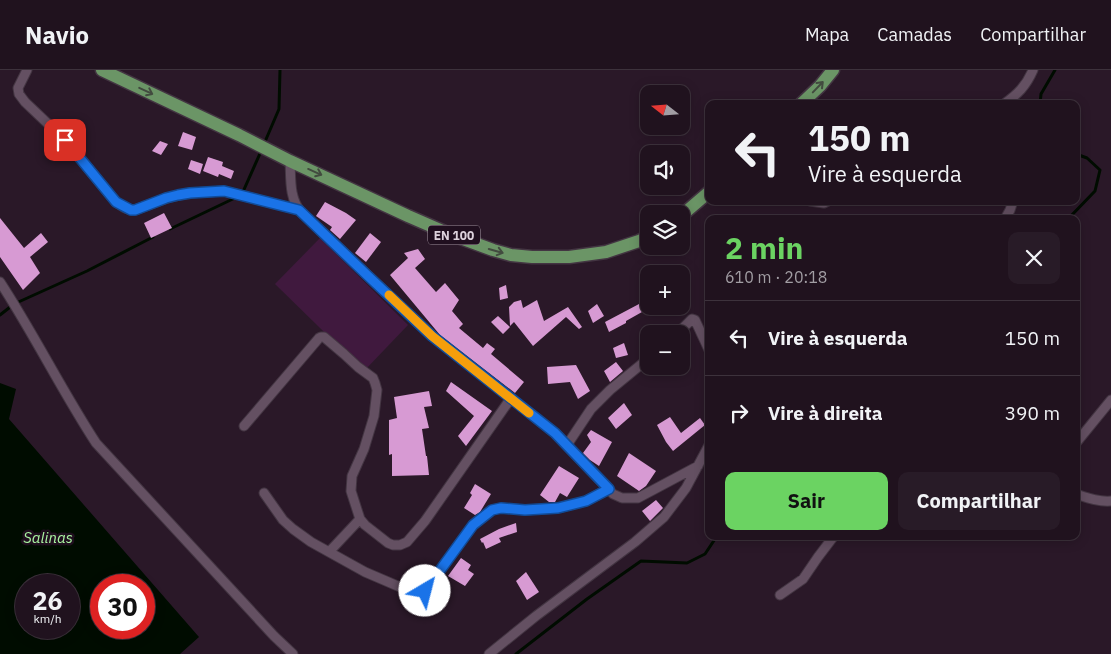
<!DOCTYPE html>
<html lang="pt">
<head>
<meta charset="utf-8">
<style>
	:root { --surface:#20121e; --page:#281b27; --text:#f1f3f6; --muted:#a29ea4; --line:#3d323c; --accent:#6bd362 }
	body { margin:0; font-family:"IBM Plex Sans",sans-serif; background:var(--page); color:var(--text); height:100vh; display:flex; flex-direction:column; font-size:19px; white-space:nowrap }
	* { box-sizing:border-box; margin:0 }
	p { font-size:16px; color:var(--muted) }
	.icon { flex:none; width:28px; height:28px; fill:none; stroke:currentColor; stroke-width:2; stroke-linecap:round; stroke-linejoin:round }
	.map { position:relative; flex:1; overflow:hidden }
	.details { position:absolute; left:705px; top:145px; width:375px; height:325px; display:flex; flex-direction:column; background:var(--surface); border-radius:10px; box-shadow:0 2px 12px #0003,0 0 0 1px var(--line) }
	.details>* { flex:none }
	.hud { position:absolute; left:705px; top:30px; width:375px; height:105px; border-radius:10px; box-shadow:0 2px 12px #0003,0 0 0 1px var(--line); background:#20121e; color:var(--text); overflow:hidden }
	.needle { width:32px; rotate:287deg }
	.controls { position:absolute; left:640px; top:15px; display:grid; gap:10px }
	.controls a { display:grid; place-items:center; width:50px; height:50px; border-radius:10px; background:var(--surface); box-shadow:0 2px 12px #0003,0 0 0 1px var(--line); font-size:25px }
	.speed { position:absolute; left:15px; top:504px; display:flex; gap:10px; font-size:25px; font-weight:700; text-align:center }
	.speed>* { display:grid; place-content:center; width:65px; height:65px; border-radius:50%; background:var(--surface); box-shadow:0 2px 12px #0003,0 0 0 1px var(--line); line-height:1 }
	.speed small { font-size:12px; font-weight:400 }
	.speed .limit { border:8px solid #d22; background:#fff; color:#111 }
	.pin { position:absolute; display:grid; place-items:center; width:42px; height:42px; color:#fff; margin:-21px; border-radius:10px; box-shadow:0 2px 8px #0006 }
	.me { position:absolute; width:55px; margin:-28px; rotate:37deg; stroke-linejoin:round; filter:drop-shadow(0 0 4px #0008) }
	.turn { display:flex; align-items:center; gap:18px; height:105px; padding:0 20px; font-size:22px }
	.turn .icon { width:65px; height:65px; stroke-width:2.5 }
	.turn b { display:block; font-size:35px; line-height:42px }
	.round { display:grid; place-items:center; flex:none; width:52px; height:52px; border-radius:10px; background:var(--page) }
	.overview { display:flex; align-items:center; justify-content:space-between; height:85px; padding:0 20px }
	h1 { font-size:30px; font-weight:700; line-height:38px; color:var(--accent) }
	.button { display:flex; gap:10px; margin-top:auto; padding:10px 20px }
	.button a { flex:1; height:58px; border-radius:10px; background:var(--accent); color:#111; font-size:20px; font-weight:700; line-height:58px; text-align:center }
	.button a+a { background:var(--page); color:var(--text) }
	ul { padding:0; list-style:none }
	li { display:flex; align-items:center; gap:15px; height:75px; padding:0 20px; border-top:1px solid var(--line) }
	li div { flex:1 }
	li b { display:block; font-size:19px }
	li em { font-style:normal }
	header { display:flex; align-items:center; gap:30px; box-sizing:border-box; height:70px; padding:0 25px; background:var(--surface); border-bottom:1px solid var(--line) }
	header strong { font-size:24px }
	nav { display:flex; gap:28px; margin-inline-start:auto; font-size:18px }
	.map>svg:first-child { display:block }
</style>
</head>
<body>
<header>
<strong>Navio</strong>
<nav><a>Mapa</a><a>Camadas</a><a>Compartilhar</a></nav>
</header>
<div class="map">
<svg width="1111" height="584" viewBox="0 0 1111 584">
	<rect width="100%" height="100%" fill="#2a1828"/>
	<path fill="#40193e" d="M320,168L408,255L364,301L275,214Z"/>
	<path fill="#000c00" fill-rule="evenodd" d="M0,313L16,319L9,349L199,567L180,584H0ZM26,515H69V558H26ZM101,515H144V558H101Z"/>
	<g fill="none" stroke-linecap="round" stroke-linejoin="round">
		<path stroke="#000c00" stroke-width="3" d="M1040,34L1041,24L1055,0
			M264,74L279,39L280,0
			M242,124L262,79
			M1068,149L1095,121L1100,100L1087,88L1076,84
			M170,159L237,127
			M0,245L14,234L87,201L153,167
			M516,584L587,529L641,491L687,493L705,484L717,466"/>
	</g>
	<path fill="#d79ad3" d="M183,62L196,67L192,80L178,76Z
		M160,71L168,74L161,85L152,81Z
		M208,87L223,92L222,96L234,101L231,109L219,104L218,107L203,101Z
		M191,90L203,94L200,104L188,99Z
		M325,132L346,143L356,150L340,169L330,160L332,157L316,146Z
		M164,143L172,158L151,168L144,153Z
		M0,148L24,178L41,163L48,172L30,187L40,203L23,220L0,187Z
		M370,163L381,172L366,192L355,183Z
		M418,179L425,189L415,198L436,222L445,213L459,230L452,241L463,254L459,258L483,278L487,273L495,279L491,284L524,312L515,323L440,265L390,205L408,188L404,183Z
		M506,215L508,228L500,230L499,218Z
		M521,230L523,238L537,230L544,251L568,237L582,257L579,259L566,247L533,276L514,252L510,256L509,237L514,232Z
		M597,234L604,246L593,253L588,241Z
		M639,234L642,242L626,251V253L609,262L605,252Z
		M498,246L510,257L503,264L491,252Z
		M624,273L628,285L616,288L613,278Z
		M616,292L623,301L610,312L604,301Z
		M576,295L590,321L578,329L570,312L548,314L547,297Z
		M451,312L492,341L466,376L458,366L474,346L446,321Z
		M429,321L432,336L424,337L429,358L422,359L426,386H427L429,405L392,406V384L389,385V350L397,348L394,327Z
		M624,333L632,345L616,359L608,348Z
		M670,347L681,363L700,348L705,355L673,381L666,372L657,355Z
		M591,360L612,372L599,396L590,390L583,383L591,372L587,365Z
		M629,383L656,401L646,416L639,421L617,406Z
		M559,396L579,408L567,427L560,423L555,432H549L540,425Z
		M475,414L491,424L480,442L475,445L464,438L472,425L470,423Z
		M656,430L663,438L650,451L642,441Z
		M516,453L517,462L499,468L501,472L486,479L483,472L482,473L480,469L499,459Z
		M461,488L471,495L468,500L474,504L465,516L448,506Z
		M526,502L539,522L527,530L516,511Z"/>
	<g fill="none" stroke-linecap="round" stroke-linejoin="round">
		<g stroke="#433542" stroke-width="11">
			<path id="minor" d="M27,0L18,18L19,24L25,32L65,70L116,132C122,136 128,141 135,140L167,128L190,123L224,121L299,140
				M1004,34C1018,24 1026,16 1033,0
				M290,91C291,109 289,128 301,142L432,266L555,363L613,424L622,428H638L698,396
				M810,131L824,133L828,131
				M1005,149L1010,140L1013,131
				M0,212C34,264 62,321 96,373L274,566L293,584
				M677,264L692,249L695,250L709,280
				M244,356L319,268L321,267H324L344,284L358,297L373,308L375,313L377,320L374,346L364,379L352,406L351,421L360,449L365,455L388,473L393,475H400L407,472L425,451L511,328
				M1076,373L1111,330
				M567,375L591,339L610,320L649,288
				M264,423L283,450L293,459L311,472L365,502L414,523L425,521L473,455L492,440L501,438L525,440L558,438L586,431L609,419
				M1076,424C1088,428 1099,432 1111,431
				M329,482L360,449
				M780,525L803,509L818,487L834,466
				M489,584L536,546L635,472L664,447L686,418L709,375"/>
		</g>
		<g stroke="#433542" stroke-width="15">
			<path id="primary" d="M102,0L239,65L290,91L408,146L447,163L493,180L511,185L532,187H569L606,182L639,171L649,166
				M801,34L820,16L833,0
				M681,146L709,122"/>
		</g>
		<use href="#minor" stroke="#645062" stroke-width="9"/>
		<use href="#primary" stroke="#6b9566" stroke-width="12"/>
	</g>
	<defs><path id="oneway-shaft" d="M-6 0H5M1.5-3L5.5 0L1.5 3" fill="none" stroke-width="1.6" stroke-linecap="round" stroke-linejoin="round" transform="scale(1.25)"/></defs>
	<g stroke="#424b3f">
		<use href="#oneway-shaft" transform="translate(818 17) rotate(-46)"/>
		<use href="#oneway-shaft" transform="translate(146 21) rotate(25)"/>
		<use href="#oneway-shaft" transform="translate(315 102) rotate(24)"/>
		<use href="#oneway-shaft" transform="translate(496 181) rotate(16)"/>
	</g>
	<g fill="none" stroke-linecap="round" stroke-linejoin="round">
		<g stroke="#114b97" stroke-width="12">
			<path id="route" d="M65,70L116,132L131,140H135L166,128L178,125L190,123L224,121L299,140L368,206L432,266L555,363L609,419L586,431L558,438L525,440L501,438L492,440L473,455L425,521"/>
		</g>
		<use href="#route" stroke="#1a73e8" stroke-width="9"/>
		<path stroke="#f59e0b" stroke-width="9" d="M389,225L432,266L529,343"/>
	</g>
	<g text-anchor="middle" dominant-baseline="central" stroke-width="5" stroke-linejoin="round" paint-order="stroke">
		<rect fill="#200f1f" stroke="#a497a3" stroke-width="1" x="428" y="155.5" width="52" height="19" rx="4"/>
		<g font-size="12" font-weight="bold" fill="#ddd1dc">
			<text x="454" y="165">EN 100</text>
		</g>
		<g font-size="15" font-style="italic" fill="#aaf6a2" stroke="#200f1f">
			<text x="48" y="467">Salinas</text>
		</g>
	</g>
</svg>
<div class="controls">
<a><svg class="needle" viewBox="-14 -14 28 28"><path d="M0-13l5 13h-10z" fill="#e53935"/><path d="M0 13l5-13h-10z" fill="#a29ea4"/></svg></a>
<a><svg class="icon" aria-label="sound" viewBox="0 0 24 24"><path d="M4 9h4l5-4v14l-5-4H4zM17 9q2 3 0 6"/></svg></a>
<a><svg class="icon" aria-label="layers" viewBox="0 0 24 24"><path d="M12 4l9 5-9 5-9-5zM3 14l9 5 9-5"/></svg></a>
<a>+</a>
<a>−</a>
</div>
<div class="speed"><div>26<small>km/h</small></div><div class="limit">30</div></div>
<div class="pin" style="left:65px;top:70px;background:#d93025"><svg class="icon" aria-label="arrive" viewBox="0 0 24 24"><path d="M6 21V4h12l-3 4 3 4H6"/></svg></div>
<svg class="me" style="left:425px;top:521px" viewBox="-20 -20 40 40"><circle r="19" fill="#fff"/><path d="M0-13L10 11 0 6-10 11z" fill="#1a73e8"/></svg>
<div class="hud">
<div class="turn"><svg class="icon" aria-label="left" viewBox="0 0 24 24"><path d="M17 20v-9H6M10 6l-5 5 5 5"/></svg><div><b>150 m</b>Vire à esquerda</div></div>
</div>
<section class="details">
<div class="overview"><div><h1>2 min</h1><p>610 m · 20:18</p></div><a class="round"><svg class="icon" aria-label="close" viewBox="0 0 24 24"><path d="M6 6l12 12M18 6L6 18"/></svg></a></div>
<ul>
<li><svg class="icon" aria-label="left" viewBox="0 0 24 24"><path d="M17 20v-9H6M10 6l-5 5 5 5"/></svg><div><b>Vire à esquerda</b></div><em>150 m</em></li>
<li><svg class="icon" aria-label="right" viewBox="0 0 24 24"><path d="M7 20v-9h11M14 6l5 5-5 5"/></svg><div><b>Vire à direita</b></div><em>390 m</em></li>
</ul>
<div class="button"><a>Sair</a><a>Compartilhar</a></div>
</section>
</div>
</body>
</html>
